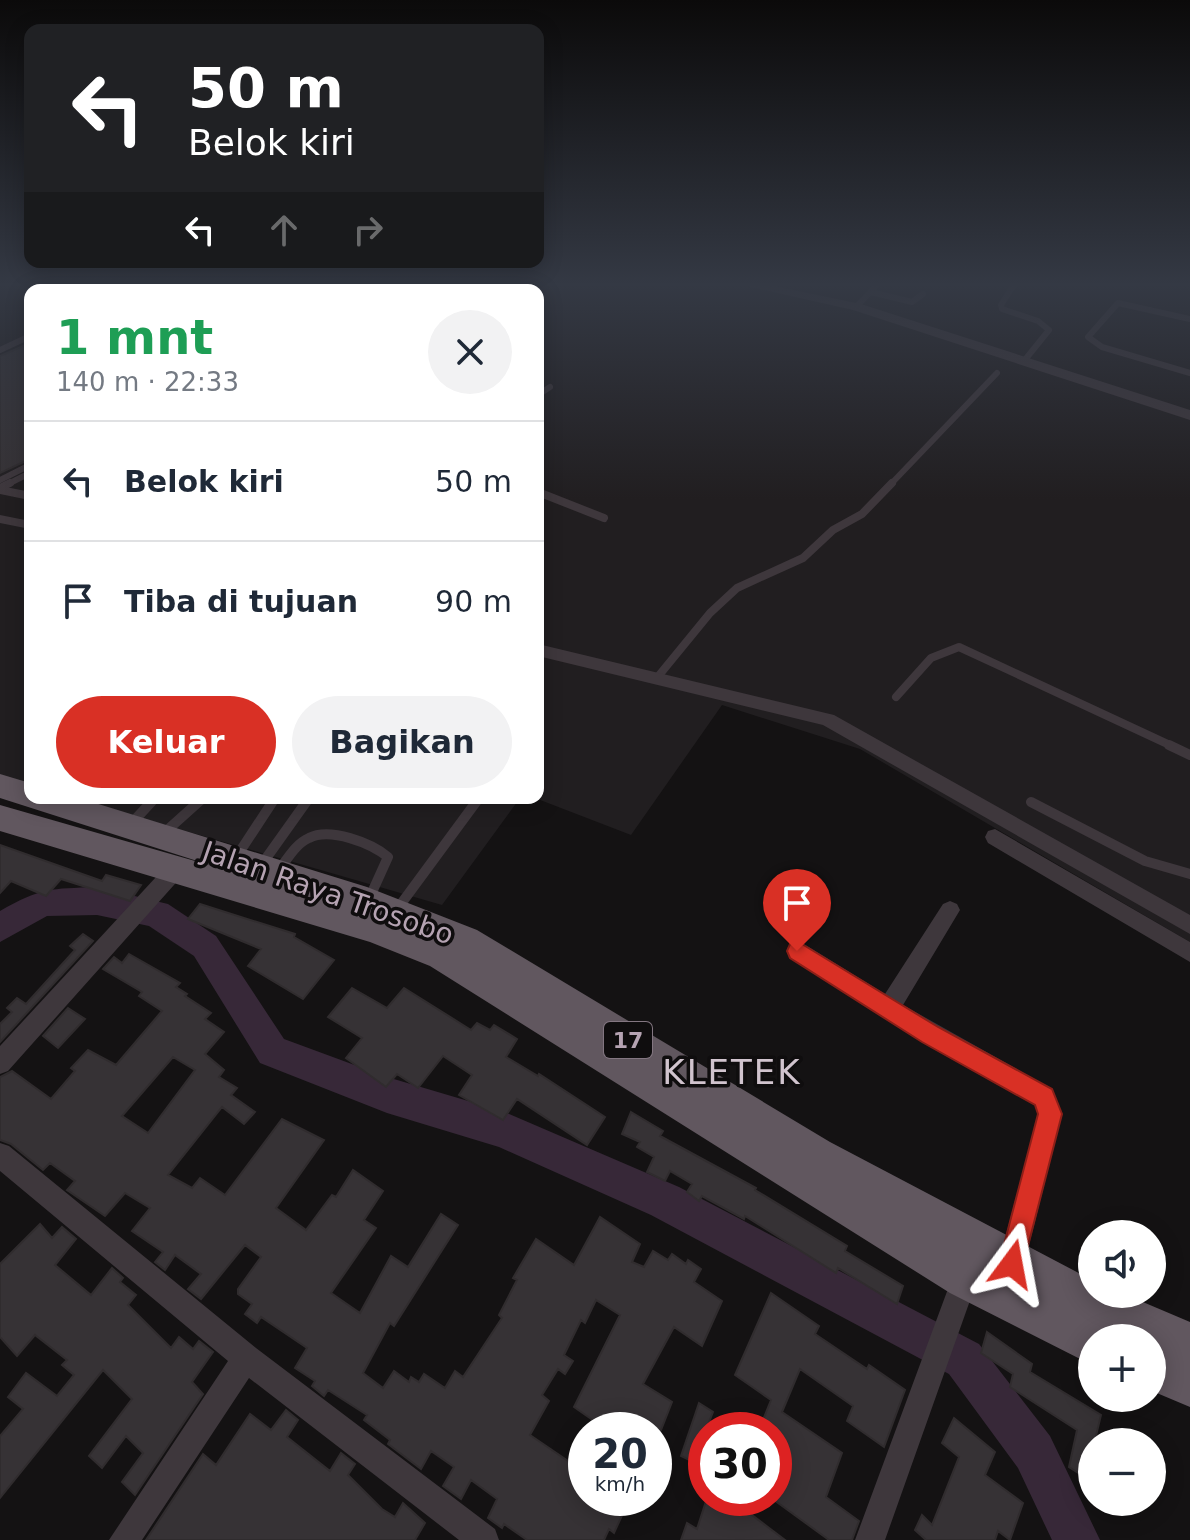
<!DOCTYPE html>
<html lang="id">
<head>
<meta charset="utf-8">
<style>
	:root { --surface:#fff; --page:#f2f2f3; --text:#1f2937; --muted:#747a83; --line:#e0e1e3; --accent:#d93025 }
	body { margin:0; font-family:"DejaVu Sans",sans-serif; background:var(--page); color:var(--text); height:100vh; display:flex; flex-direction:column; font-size:30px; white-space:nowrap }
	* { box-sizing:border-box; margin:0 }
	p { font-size:26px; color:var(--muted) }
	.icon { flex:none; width:44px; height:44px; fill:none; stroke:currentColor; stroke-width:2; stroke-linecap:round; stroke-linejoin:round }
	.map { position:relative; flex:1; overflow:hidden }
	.drawer { position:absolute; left:24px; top:284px; width:520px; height:520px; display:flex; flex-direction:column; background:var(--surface); border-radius:16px; box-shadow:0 4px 20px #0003 }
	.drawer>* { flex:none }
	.top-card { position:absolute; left:24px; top:24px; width:520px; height:244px; border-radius:16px; box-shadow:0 4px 20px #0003; background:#202124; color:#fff; overflow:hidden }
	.controls { position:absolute; left:1078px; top:1220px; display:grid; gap:16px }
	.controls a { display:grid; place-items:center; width:88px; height:88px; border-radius:50%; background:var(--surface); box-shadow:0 4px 20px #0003; font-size:40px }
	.speed { position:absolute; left:568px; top:1412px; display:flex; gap:16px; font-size:40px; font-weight:700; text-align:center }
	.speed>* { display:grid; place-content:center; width:104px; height:104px; border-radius:50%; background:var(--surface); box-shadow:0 4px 20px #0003; line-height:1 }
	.speed small { font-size:20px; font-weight:400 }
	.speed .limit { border:12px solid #d22; background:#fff; color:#111 }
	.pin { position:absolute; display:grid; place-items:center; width:68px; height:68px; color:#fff; margin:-82px -34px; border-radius:50% 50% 50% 0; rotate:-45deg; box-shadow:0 0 8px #0007 }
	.pin .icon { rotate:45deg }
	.me { position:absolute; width:88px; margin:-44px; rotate:13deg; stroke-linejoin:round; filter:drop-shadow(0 0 6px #0008) }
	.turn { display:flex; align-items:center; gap:28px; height:168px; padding:0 32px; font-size:36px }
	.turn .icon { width:104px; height:104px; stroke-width:2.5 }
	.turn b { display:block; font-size:56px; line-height:68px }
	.lanes { display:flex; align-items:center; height:76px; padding:0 32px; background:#0003; justify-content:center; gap:40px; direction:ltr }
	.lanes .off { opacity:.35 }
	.round { display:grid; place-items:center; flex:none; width:84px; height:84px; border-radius:42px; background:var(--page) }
	.headline { display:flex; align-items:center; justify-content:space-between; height:136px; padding:0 32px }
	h1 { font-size:48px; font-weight:700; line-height:60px; color:#1e9e55 }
	.cta { display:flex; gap:16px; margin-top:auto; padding:16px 32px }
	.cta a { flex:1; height:92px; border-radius:48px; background:var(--accent); color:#fff; font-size:32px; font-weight:700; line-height:92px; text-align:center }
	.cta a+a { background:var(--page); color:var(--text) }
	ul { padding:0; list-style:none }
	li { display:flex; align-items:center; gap:24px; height:120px; padding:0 32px; border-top:2px solid var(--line) }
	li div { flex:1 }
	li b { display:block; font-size:30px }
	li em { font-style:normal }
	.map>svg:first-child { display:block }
</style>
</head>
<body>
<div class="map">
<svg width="1190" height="1540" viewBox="0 0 1190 1540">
	<rect width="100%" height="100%" fill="#141213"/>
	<path fill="#211e20" d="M0,283H1190V942L860,749L722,705L631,835L535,798H538V290H30V786L0,778Z
		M71,798H520L442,905Z"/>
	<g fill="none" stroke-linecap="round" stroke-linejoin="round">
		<path fill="#372838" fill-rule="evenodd" d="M97,887L168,904L216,936L284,1039L387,1077L502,1111L679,1187L979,1344L1050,1436L1100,1540H1052L1018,1468L949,1374L651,1215L499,1147L387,1113L260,1063L194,956L149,926L97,915L47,916L0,942V911C42,887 50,889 97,887Z"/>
	</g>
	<path fill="#363235" stroke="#302c2e" stroke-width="2" fill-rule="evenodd" d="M30,343V459L0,473V356Z
		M0,845L102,881L106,875L141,885L130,901L61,879L46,896L11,881L0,893Z
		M200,904L295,934L294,937L334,960L303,999L248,966L261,949L188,919Z
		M83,934L93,941L0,1042V1024L12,1012L7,1008L17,998L26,1004L75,950L70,946Z
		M129,954L180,983L176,987L187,994L185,996L211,1013L205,1019L224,1032L205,1054L224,1070L219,1077L237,1088L231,1095L255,1112L244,1124L222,1107L168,1175L192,1188L200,1178L225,1195L282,1119L324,1140L276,1208L306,1230L332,1195L336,1197L353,1170L383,1191L364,1220L376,1228L331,1293L360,1313L391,1256L408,1267L441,1214L458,1225L394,1326L390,1323L363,1373L383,1388L394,1371L409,1382L411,1377L419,1382L424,1374L445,1388L455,1371L463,1377L502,1318L499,1315L517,1280L513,1278L536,1239L574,1265L600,1217L640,1244L632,1262L644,1267L653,1251L668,1260L672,1254L686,1264L688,1260L701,1269L694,1282L722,1301L702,1346L674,1327L643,1384L672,1402L661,1430H607L574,1407L620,1315L596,1300L585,1323L581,1320L564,1355L573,1361L565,1374L558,1369L542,1395L549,1401L530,1435L577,1467L586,1448V1498H630L614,1533L609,1529L604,1540H527L504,1524L502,1528L488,1518L497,1499L471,1480L461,1499L443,1486L454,1467L431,1451L421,1469L388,1444L390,1440L364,1420L367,1415L328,1390L324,1396L312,1386L315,1381L295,1368L307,1348L261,1317L257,1323L245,1314L252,1304L238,1294V1289L261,1257L245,1245L201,1299L188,1289L201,1274L175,1255L165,1270L155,1262L163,1252L132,1231L150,1208L125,1193L105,1216L67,1190L75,1181L50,1163L43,1170L11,1144L0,1140V1077L12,1071L51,1099L75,1071L71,1068L88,1050L116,1065L162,1011L139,996L142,992L103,969L114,957L122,963ZM173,1057L195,1070L148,1133L122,1116Z
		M352,988L387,1008L404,988L471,1030L477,1023L490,1030L494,1025L517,1039L506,1057L538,1076L539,1074L605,1117L587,1145L517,1099L503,1120L459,1095L472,1075L443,1056L418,1088L397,1074L386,1087L346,1058L362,1038L328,1017Z
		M68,1008L85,1019L58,1048L43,1036Z
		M631,1112L663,1131L660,1136L756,1188L755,1190L847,1246L845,1251L903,1286L897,1304L838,1268L836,1273L745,1216L744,1219L702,1196L699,1201L687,1192L692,1184L670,1171L665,1181L647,1172L654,1157L637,1147L640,1142L622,1134Z
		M40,1224L52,1238L62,1227L76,1239L55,1265L91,1295L112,1268L123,1278L120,1282L136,1295L128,1305L171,1348L179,1337L193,1349L199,1341L213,1352L192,1382L203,1394L135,1495L122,1482L143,1453L126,1436L102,1468L89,1456L132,1399L103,1370L0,1498V1436L23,1409L8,1397L26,1373L57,1396L74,1375L62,1365L67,1360L35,1335L17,1356L0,1337V1264Z
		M771,1293L819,1326L815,1334L867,1369L869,1365L905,1390L884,1447L847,1421L853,1406L800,1369L782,1412L842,1453L826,1497L859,1521L852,1540H829L774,1500V1430H759L771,1400L735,1375Z
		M987,1332L1032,1364L1030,1372L1101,1415L1086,1478L1069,1467L1077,1430L1010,1387L1013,1374L981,1353Z
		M699,1403L713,1412L706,1430V1468L681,1456Z
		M286,1410L298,1420L287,1437L330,1471L341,1453L355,1464L348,1475L382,1509L395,1517L403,1503L425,1523L415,1540H146L203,1454L216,1465L250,1414L271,1430Z
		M954,1418L995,1452L985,1475L1023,1503L1010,1540L998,1531L995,1540H926L915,1530L922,1515L932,1525L959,1457L942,1443Z
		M707,1498H717L742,1515L744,1509L785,1540H681L687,1523L697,1529Z"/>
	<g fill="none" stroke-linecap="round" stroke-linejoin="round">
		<path stroke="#3e373c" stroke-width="6" d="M1015,283L1001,305L1002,309L1038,321L1049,330L1024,361
			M871,292L912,302L923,294
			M856,307L879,283
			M1190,319L1118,303L1088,337L1102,347L1190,373
			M0,350L30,336
			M538,395L550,387
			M0,480L30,465
			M6,485L30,473
			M890,485L997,373"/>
		<path stroke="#3e373c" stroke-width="8" d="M0,488L10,483
			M0,490L30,496
			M538,492L604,518
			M656,679L710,613L737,588L803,558L833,530L862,514L892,483
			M896,697L931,658L959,647L1174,747"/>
		<path stroke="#3e373c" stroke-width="10" d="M1169,745L1190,755
			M1031,802L1145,861L1190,874
			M130,825L155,798
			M164,833L203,798
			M235,859L275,798
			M262,864L309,798
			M278,871C287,860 295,844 309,838C330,827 371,843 388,857L369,899
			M398,908L479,798"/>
		<path fill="#3e373c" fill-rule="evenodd" d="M0,515L30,521V529L0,523Z
			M538,644L834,715L1190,915V934L823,725L538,656Z
			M995,829L1190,942V962L988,843L985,837L988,831Z
			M175,862L182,864L185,870L182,876L8,1071L0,1074V1046L168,864Z
			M950,901L957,904L960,910L903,1005L1052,1089L1062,1114L1025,1261L1021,1270L1012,1274L1003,1270L999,1261L1038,1114L1035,1105L922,1042L790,958L787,951L790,944L797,942L804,944L885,994L943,904Z
			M0,1143L9,1146L256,1348L495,1529L499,1540H459L249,1378L142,1540H109L228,1361L0,1171Z
			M965,1265L974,1269L978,1278L885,1540H855L952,1278L956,1269Z"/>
		<path fill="#3e373c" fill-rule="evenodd" d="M733,283H759L861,304L1190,410V420L853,310Z"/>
		<path fill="#61575f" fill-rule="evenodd" d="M0,774L30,783V798H79L367,887L477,930L830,1142L1092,1280V1294H1124L1190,1322V1407L1152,1391V1338H1122L1111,1333L1113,1338H1092V1365L950,1293L430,966L370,942L0,831V805L216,867L0,798Z"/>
	</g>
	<linearGradient id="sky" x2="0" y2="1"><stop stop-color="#0b0a0a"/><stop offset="0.57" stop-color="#343944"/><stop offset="1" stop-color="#343944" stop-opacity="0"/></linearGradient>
	<rect width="1190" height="499" fill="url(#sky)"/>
	<path fill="#d93025" stroke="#8d1f18" stroke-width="2" d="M797,941L938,1027L1052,1089L1062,1114L1021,1273L1012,1277L1002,1273L999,1264L1038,1114L1035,1105L922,1042L790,958L787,951L790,944Z"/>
	<g text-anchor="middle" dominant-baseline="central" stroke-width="7" stroke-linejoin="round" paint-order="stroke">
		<rect fill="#0f0d0e" stroke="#837681" stroke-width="2" x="604" y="1022" width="48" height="36" rx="6"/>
		<g font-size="22" font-weight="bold" fill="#b5a3b2">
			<text x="628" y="1040">17</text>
		</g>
		<g font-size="28" fill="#b5a3b2" stroke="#0f0d0e">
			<text transform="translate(328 893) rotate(19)">Jalan Raya Trosobo</text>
		</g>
		<g font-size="34" letter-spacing="2" fill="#d1c4ce" stroke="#0f0d0e">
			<text x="732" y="1072">KLETEK</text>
		</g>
	</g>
</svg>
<div class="controls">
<a><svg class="icon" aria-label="sound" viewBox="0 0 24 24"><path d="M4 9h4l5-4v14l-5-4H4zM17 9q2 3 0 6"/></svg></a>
<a>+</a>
<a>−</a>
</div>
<div class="speed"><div>20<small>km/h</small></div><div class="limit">30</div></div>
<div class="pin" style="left:797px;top:951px;background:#d93025"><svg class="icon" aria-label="arrive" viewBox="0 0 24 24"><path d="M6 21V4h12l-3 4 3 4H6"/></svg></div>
<svg class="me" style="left:1012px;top:1264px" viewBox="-20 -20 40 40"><path d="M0-17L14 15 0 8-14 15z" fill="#d93025" stroke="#fff" stroke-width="4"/></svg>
<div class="top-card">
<div class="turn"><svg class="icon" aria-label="left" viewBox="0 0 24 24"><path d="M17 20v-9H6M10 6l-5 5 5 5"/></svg><div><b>50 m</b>Belok kiri</div></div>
<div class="lanes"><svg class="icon" aria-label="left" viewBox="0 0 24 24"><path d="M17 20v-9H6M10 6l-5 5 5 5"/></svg><svg class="icon off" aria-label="ahead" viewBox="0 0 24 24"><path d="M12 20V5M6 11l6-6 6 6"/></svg><svg class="icon off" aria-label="right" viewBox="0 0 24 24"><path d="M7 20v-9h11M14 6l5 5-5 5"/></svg></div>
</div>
<section class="drawer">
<div class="headline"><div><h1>1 mnt</h1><p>140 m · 22:33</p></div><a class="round"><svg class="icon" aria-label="close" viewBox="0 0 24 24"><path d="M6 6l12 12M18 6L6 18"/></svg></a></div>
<ul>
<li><svg class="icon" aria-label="left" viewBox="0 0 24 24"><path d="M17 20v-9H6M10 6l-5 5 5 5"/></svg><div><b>Belok kiri</b></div><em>50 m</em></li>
<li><svg class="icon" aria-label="arrive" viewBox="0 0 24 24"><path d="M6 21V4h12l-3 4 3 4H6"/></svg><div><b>Tiba di tujuan</b></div><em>90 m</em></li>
</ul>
<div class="cta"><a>Keluar</a><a>Bagikan</a></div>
</section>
</div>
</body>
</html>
